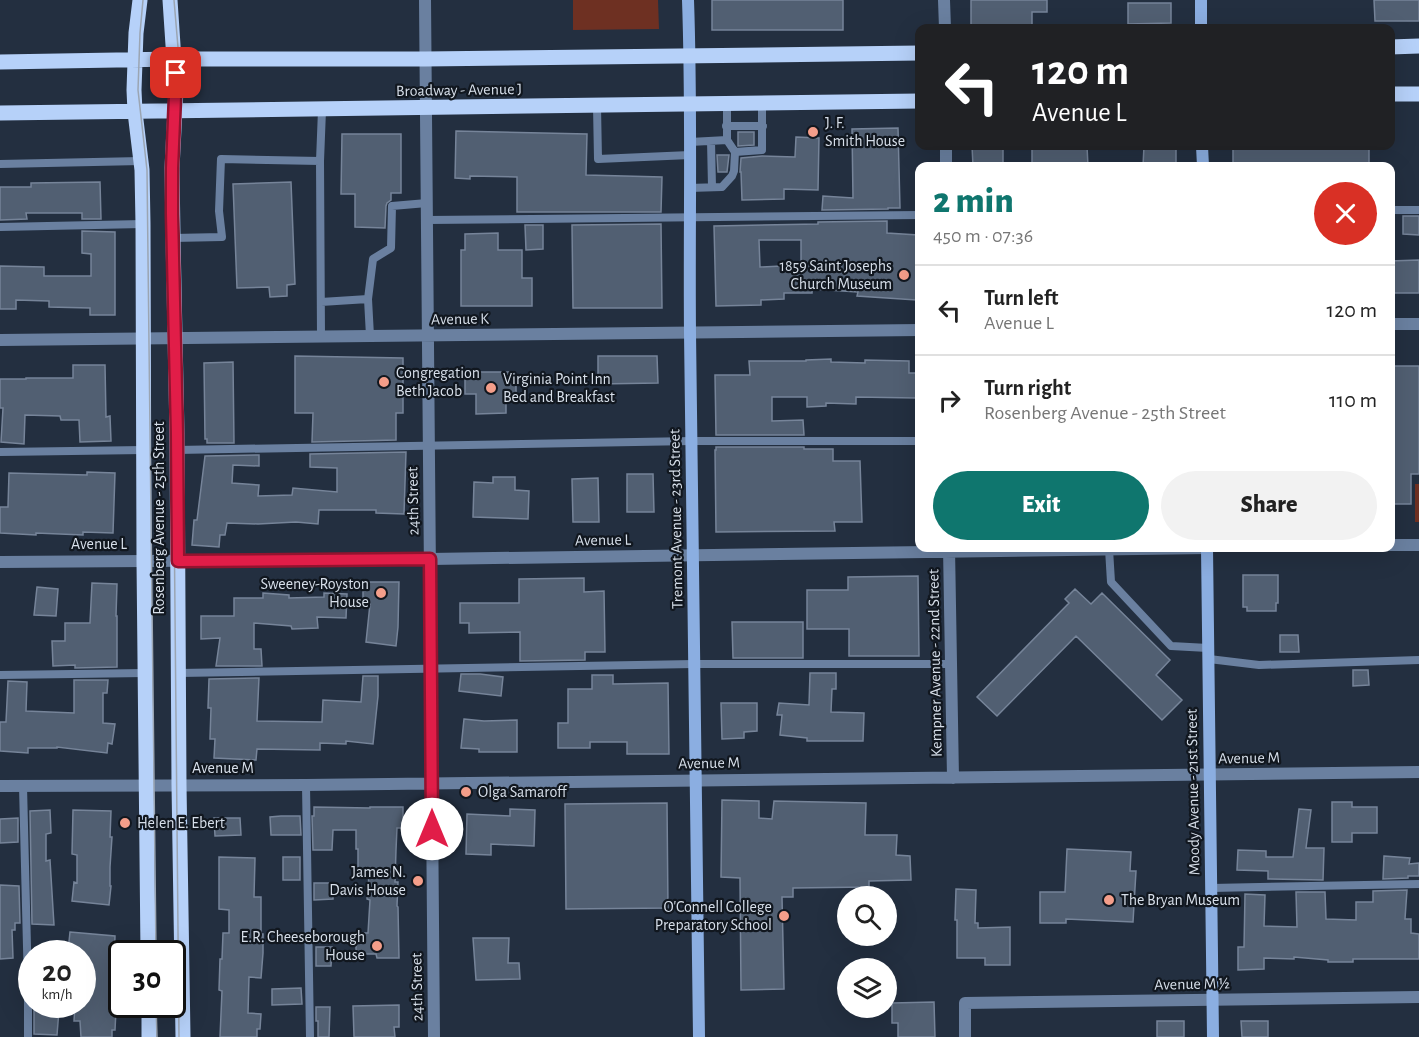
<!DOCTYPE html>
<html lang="en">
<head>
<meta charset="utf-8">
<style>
	:root { --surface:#fff; --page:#f2f2f2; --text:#222; --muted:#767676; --line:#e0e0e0; --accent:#0f766e }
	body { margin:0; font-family:"Alegreya Sans",sans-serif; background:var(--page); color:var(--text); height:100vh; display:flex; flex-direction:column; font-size:22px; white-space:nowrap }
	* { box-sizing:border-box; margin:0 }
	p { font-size:20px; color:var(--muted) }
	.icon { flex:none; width:33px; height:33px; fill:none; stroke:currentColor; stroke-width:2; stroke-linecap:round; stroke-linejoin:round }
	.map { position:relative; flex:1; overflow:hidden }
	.details { position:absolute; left:915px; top:162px; width:480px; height:390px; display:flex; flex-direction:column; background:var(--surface); border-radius:12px; box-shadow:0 6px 24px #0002 }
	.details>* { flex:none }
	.guide { position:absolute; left:915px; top:24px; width:480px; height:126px; border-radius:12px; box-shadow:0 6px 24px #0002; background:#202124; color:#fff; overflow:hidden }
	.fabs { position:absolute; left:837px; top:886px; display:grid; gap:12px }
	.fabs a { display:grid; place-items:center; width:60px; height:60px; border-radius:50%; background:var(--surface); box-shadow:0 6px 24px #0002; font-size:30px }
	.speed { position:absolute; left:18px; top:940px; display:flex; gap:12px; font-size:30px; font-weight:700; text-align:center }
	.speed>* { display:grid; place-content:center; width:78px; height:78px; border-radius:50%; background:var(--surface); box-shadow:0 6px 24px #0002; line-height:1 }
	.speed small { font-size:15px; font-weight:400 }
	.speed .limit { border:3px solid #111; border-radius:9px; background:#fff; color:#111 }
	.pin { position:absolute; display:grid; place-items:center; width:51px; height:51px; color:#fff; margin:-26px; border-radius:12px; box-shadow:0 3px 9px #0006 }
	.me { position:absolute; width:66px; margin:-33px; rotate:0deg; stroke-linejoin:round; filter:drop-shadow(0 0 4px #0008) }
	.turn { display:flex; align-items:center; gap:21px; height:126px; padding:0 18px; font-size:27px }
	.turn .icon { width:78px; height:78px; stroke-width:2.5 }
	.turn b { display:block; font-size:42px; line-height:51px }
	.round { display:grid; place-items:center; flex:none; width:63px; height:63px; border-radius:32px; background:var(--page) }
	.summary { display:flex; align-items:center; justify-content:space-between; height:102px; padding:0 18px }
	h1 { font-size:36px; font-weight:800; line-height:45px; color:var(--accent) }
	.primary-button { display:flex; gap:12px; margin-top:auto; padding:12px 18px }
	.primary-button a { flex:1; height:69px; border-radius:36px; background:var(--accent); color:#fff; font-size:24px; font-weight:800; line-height:69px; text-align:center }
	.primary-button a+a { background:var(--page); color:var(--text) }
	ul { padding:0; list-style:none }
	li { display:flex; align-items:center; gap:18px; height:90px; padding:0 18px; border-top:2px solid var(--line) }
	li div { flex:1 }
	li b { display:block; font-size:22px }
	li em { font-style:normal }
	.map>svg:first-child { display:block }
</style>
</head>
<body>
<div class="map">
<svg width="1419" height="1037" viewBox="0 0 1419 1037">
	<rect width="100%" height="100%" fill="#232f40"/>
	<path fill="#6e3022" d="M573,0H658L659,29L573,30Z
		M1415,484H1419V522H1415Z"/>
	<path fill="#515f72" stroke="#768499" stroke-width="1.5" fill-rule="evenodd" d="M712,0H843V30H712Z
		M971,0H1047V12H1032V25H971Z
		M1374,0H1419V21H1375Z
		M1128,3H1171V23L1128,24Z
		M898,128L900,208H888V209L822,210L823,196L853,198L852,129Z
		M456,131L587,134L586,175L662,177L661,212H517V177L470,176V179L455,178Z
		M738,132H754V145L738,146Z
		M342,134H401V193H391V200L387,203L386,206L385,228L355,227V194H341Z
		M796,137L819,138L818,190L784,189V199L742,200L741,172H740L741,158L762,156L795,157Z
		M972,146H1003V166H973Z
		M1032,146H1087L1088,166H1060V164H1032Z
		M1144,146H1176V166H1143Z
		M1321,146H1369V166H1233V148L1321,149Z
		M717,155H729L727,172H718Z
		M100,182L101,219H82V213H26L27,219L0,220V187H31V183Z
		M291,182L295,284L287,285V296L270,297L269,287L237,288L233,184Z
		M1403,216H1419V235L1403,234Z
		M887,221V233L918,235L916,300L857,296L858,292L812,289V293H784V299L761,300V305L716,306L714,226L818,224V222ZM759,240H801V265L760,267Z
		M661,224L662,308H573L572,225Z
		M525,225H543V249L526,250Z
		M82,231L115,232V315H90V308L49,307V301L16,300V309H0V266L44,267V276H91V254L82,253Z
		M498,233V250H522V278H532V306H461V250H465V234Z
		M1419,260V293H1390V261Z
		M295,356L403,358V413H396V440L312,442L313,413H295Z
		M598,356H657L658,383L598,384Z
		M831,359V362L865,363V360L909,361V373H917L916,398L856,397V404L826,403V406L807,407V397H772V421L803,420L804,435H716L715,375H750L749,361H806V360Z
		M233,362L234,443H207V439H205L204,363Z
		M73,365H105L106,417L110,416L111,441L80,442L79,420H61L60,416L25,415L24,444L1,442L3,408H0V379H26V378H73Z
		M1390,366H1419V474H1411V504H1390Z
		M472,372H512V382H516V394L506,395V413L476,414V394H465V377H472Z
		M716,447H804V449H833V461H860L862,522H834L835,531L716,532L715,450H716Z
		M406,452L404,514L376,513V510H319L318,524L296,522L258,524L227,523L225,535H220L219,547L192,545L194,520H197L205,456L259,455V466L233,465L232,483L259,485L258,496L292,495L293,488L337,492V468L310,467V454Z
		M87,472L115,473L113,533L83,532V535L36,533V535L0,533V507H8L9,473L87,475Z
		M627,474H653L654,512H627Z
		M493,477H515V490L529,491L528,519L473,517L474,482L493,483Z
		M598,478L599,522H573L572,479Z
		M1243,575H1278V603H1276V611H1247V607H1243Z
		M918,576L919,656H849V629H807V590H848V577Z
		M584,578V592L604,591L605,652H585V660L520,661V632L469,633V623H460V603H519V579Z
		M363,582H399L398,627L396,646L366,642L370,604H363Z
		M92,583L117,584L116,616H117V667L75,668V665L53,666L52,641H65V623H90Z
		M37,587L58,589L56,616L34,615Z
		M1075,589L1091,604L1102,593L1170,660L1156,675L1182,700L1162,720L1076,636L997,716L977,697L1069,603L1065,599Z
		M263,593L289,595V598L324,597V593L347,594L346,618L317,617L318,628L292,629L291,626L254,623V649H261L262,666H216L220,638L201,639V616H234V598H263Z
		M732,622H803V658H733Z
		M1280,635H1298L1299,652H1280Z
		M1353,670H1368L1369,685L1353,686Z
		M810,673H836V689H832L831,712L864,713L863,741H807V738L780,735L782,715H777L779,703L809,705Z
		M461,674H480L503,677L501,696L459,691Z
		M592,675H613V684L668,683L669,754H627V742H590V748H558V723H568V689H592Z
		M363,676H378V696L373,744L346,741V744L320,743V750L257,749L256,760L214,758L215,739H210L211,708H208L209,679L259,678L257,721L322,722L323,700L361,702Z
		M74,680H108L107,693H103V723L115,724L112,744L108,743L107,753L57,747V748H28V753L0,751V722H6L8,681L27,682L26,711L74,713Z
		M721,703H757V731L744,732V738L722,739Z
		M464,719L484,721L517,720V752H479V749L461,748Z
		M722,800L759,801V818L772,819L774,801L866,803L865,835H897L896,855L910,856L911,880L869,881V887L793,888V897H782L784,989L741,990L740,878L721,877Z
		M1332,802H1352V807H1377V833H1352V842H1332Z
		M667,803L668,908L566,909L565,804Z
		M314,807L370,808V807H403V828H397L396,850L395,882H398L397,906L398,907L399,958H377L376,954H365L364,952L356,953V940H364V933H368L370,900L367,899L369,875L358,874V849H356V830H333L332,850H313L312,816H314Z
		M510,809L535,810L534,846L491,844V855L466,854L467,814L510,816Z
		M1299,809L1311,810L1306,848H1324L1323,880L1268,879V871L1237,870L1238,850L1266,851V857H1293Z
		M50,810L51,833L46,834V861L50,860L54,925L32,924L30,811Z
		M73,810L111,811L110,837H112L110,867V886H111L109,905L72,901L74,882L77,883V855L72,854Z
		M281,816H300L301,835H271L270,817Z
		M18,818V842L0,843V819Z
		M214,818H240L241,835L215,836Z
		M1067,849L1131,852L1130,871H1136L1133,922L1066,919V923H1040V892H1065Z
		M1384,856L1410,858L1409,864L1419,863V876H1408V878L1383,879Z
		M219,857L255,858L254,897H261V934H263V953L261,978L249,977L248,1013L261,1014L260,1029H257V1037H220L222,991L219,990L220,959H222L223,933H229V910L219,909Z
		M283,857H300V880H283Z
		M314,883H333V899L314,900Z
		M0,885L19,886L20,923H15V930H12L13,958L0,959Z
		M956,889L976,890L975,923H978V928L1010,927V965H985V958H957V920H955Z
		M1407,890L1405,919H1411V933L1419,934V959H1353V962H1328V960L1294,957V959L1264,958V969L1238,970V947H1244L1245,894L1265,895L1264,926L1297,927L1296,892H1325L1326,919L1356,920V902H1373V891Z
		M70,932L115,936L113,991H116V1010L115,1030H112V1037H81L80,1021H74L75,1005H82V954H76L77,952L68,951Z
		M473,938H509L508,963H519L520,979L476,980Z
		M316,947H332L331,966H316Z
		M301,988L302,1004L272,1005V989Z
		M934,1002L935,1037H898V1023H892V1003Z
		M399,1005V1027H394L395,1037H354L353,1006Z
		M316,1007H330L329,1037H318V1021H316Z
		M34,1008L59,1010L57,1035L34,1034Z
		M1157,1021H1184V1037H1157Z
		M1241,1021H1268V1037H1242Z"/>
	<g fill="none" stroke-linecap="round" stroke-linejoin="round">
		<path stroke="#6a80a0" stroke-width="8" d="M597,106L598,159L690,155
			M726,126H763
			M711,141L712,187
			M690,142L727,140
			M735,152L762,150V103
			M320,161L321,337
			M0,164L141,161
			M689,188L722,187L732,176L734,171L735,152L727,140V103
			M1390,210H1419
			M427,220L920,215
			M0,227L143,224
			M173,238L222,237L219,211L221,159L320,161L322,110
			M321,302L368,299
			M370,336L368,299L373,259L391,248L392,206L427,203
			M177,450L692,441H920
			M0,452L144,450
			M1109,549L1111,582L1171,646L1208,648
			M1209,659L1259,665L1419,660
			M179,673L694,664H952
			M0,675L145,673
			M306,785L310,1037
			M23,786L28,987V1037
			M1211,888L1419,884"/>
		<path stroke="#6a80a0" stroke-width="12" d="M425,0L434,1037
			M944,0L945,28
			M946,146V166
			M1390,324H1419
			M0,340L920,330
			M1390,545H1419
			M949,548L953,778
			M0,562L430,559L1207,548
			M0,786L306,785L1419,772
			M965,1037V1003L1419,997"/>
		<path stroke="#8baee1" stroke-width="12" d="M688,0C692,111 689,222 690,333L699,1037
			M1201,0V28
			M1202,146L1203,166
			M1207,548L1213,1037"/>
		<path stroke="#b6d1f9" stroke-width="15" d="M140,0L136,33L134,90L135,112L142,170L143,224L144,561L148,954
			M170,0L176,90L172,168L173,238L177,434L179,785L183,1037
			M1390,47L1419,46
			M0,62L175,59H425L920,53
			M1390,94H1419
			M0,113L920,101
			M149,1005V1037"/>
		<path stroke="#9ba5b2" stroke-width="1.5" d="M143,0L140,33L138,90L147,170L156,954
			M174,0L179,59L180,90L176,168L178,415L174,506L179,1037
			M156,1005L157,1037"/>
	</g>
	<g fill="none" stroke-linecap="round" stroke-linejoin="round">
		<g stroke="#92132f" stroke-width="15">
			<path id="route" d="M176,73L172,168V214L177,434L178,561L430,559L432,829"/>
		</g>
		<use href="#route" stroke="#e11d48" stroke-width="10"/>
	</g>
	<g fill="#f49e8a" stroke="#11171f" stroke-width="2">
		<circle cx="813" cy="132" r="6"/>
		<circle cx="904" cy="275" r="6"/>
		<circle cx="384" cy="382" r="6"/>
		<circle cx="491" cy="388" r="6"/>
		<circle cx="381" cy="593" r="6"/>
		<circle cx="466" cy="792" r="6"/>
		<circle cx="125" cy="823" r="6"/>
		<circle cx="418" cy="881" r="6"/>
		<circle cx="1109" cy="900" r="6"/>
		<circle cx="784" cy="916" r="6"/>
		<circle cx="377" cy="946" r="6"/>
	</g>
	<g text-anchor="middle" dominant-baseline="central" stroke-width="4.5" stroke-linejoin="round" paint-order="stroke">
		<g font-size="16" fill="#d7dfea" stroke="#11171f">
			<text transform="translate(459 90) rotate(-1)">Broadway - Avenue J</text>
			<text transform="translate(460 319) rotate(-1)">Avenue K</text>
			<text transform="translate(413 501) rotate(-91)">24th Street</text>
			<text transform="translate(159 518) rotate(-90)">Rosenberg Avenue - 25th Street</text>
			<text transform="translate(676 519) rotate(-91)">Tremont Avenue - 23rd Street</text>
			<text transform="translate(603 540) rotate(-1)">Avenue L</text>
			<text x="99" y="544">Avenue L</text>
			<text transform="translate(935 663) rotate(-91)">Kempner Avenue - 22nd Street</text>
			<text transform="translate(1249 758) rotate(-1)">Avenue M</text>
			<text transform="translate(709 763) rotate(-1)">Avenue M</text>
			<text x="223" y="768">Avenue M</text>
			<text transform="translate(1193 792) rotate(-91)">Moody Avenue - 21st Street</text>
			<text transform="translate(1192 984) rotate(-1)">Avenue M ½</text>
			<text transform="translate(417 987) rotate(-91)">24th Street</text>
		</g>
		<g font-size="16" fill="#d7dfea" stroke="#11171f" text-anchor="start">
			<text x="825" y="123">J. F.<tspan x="825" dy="18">Smith House</tspan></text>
			<text x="892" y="266" text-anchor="end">1859 Saint Josephs<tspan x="892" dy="18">Church Museum</tspan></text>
			<text x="396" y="373">Congregation<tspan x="396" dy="18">Beth Jacob</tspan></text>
			<text x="503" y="379">Virginia Point Inn<tspan x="503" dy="18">Bed and Breakfast</tspan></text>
			<text x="369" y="584" text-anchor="end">Sweeney-Royston<tspan x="369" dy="18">House</tspan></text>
			<text x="478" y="792">Olga Samaroff</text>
			<text x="137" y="823">Helen E. Ebert</text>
			<text x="406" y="872" text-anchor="end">James N.<tspan x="406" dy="18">Davis House</tspan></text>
			<text x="1121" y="900">The Bryan Museum</text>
			<text x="772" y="907" text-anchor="end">O'Connell College<tspan x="772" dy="18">Preparatory School</tspan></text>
			<text x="365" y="937" text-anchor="end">E.R. Cheeseborough<tspan x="365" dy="18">House</tspan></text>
		</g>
	</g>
</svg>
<div class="fabs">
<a><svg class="icon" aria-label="search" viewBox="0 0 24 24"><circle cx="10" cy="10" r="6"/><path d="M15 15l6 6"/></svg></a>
<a><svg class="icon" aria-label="layers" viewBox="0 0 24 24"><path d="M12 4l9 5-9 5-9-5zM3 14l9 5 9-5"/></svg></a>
</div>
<div class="speed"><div>20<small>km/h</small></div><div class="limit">30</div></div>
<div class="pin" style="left:176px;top:73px;background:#d93025"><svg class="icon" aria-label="arrive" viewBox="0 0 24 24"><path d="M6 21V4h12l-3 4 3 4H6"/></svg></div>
<svg class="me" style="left:432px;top:829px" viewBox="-20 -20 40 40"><circle r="19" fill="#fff"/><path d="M0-13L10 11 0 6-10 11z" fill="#e11d48"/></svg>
<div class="guide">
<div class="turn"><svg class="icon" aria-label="left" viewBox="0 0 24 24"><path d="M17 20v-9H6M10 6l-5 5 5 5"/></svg><div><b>120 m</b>Avenue L</div></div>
</div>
<section class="details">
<div class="summary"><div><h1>2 min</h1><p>450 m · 07:36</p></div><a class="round" style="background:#d93025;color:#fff"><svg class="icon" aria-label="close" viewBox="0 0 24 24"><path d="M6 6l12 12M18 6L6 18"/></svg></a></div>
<ul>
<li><svg class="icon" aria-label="left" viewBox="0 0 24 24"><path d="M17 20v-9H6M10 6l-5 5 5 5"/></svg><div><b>Turn left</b><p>Avenue L</p></div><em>120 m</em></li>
<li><svg class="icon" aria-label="right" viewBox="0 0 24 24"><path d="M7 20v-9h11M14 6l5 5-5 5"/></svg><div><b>Turn right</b><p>Rosenberg Avenue - 25th Street</p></div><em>110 m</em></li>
</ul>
<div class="primary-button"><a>Exit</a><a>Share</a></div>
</section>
</div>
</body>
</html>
